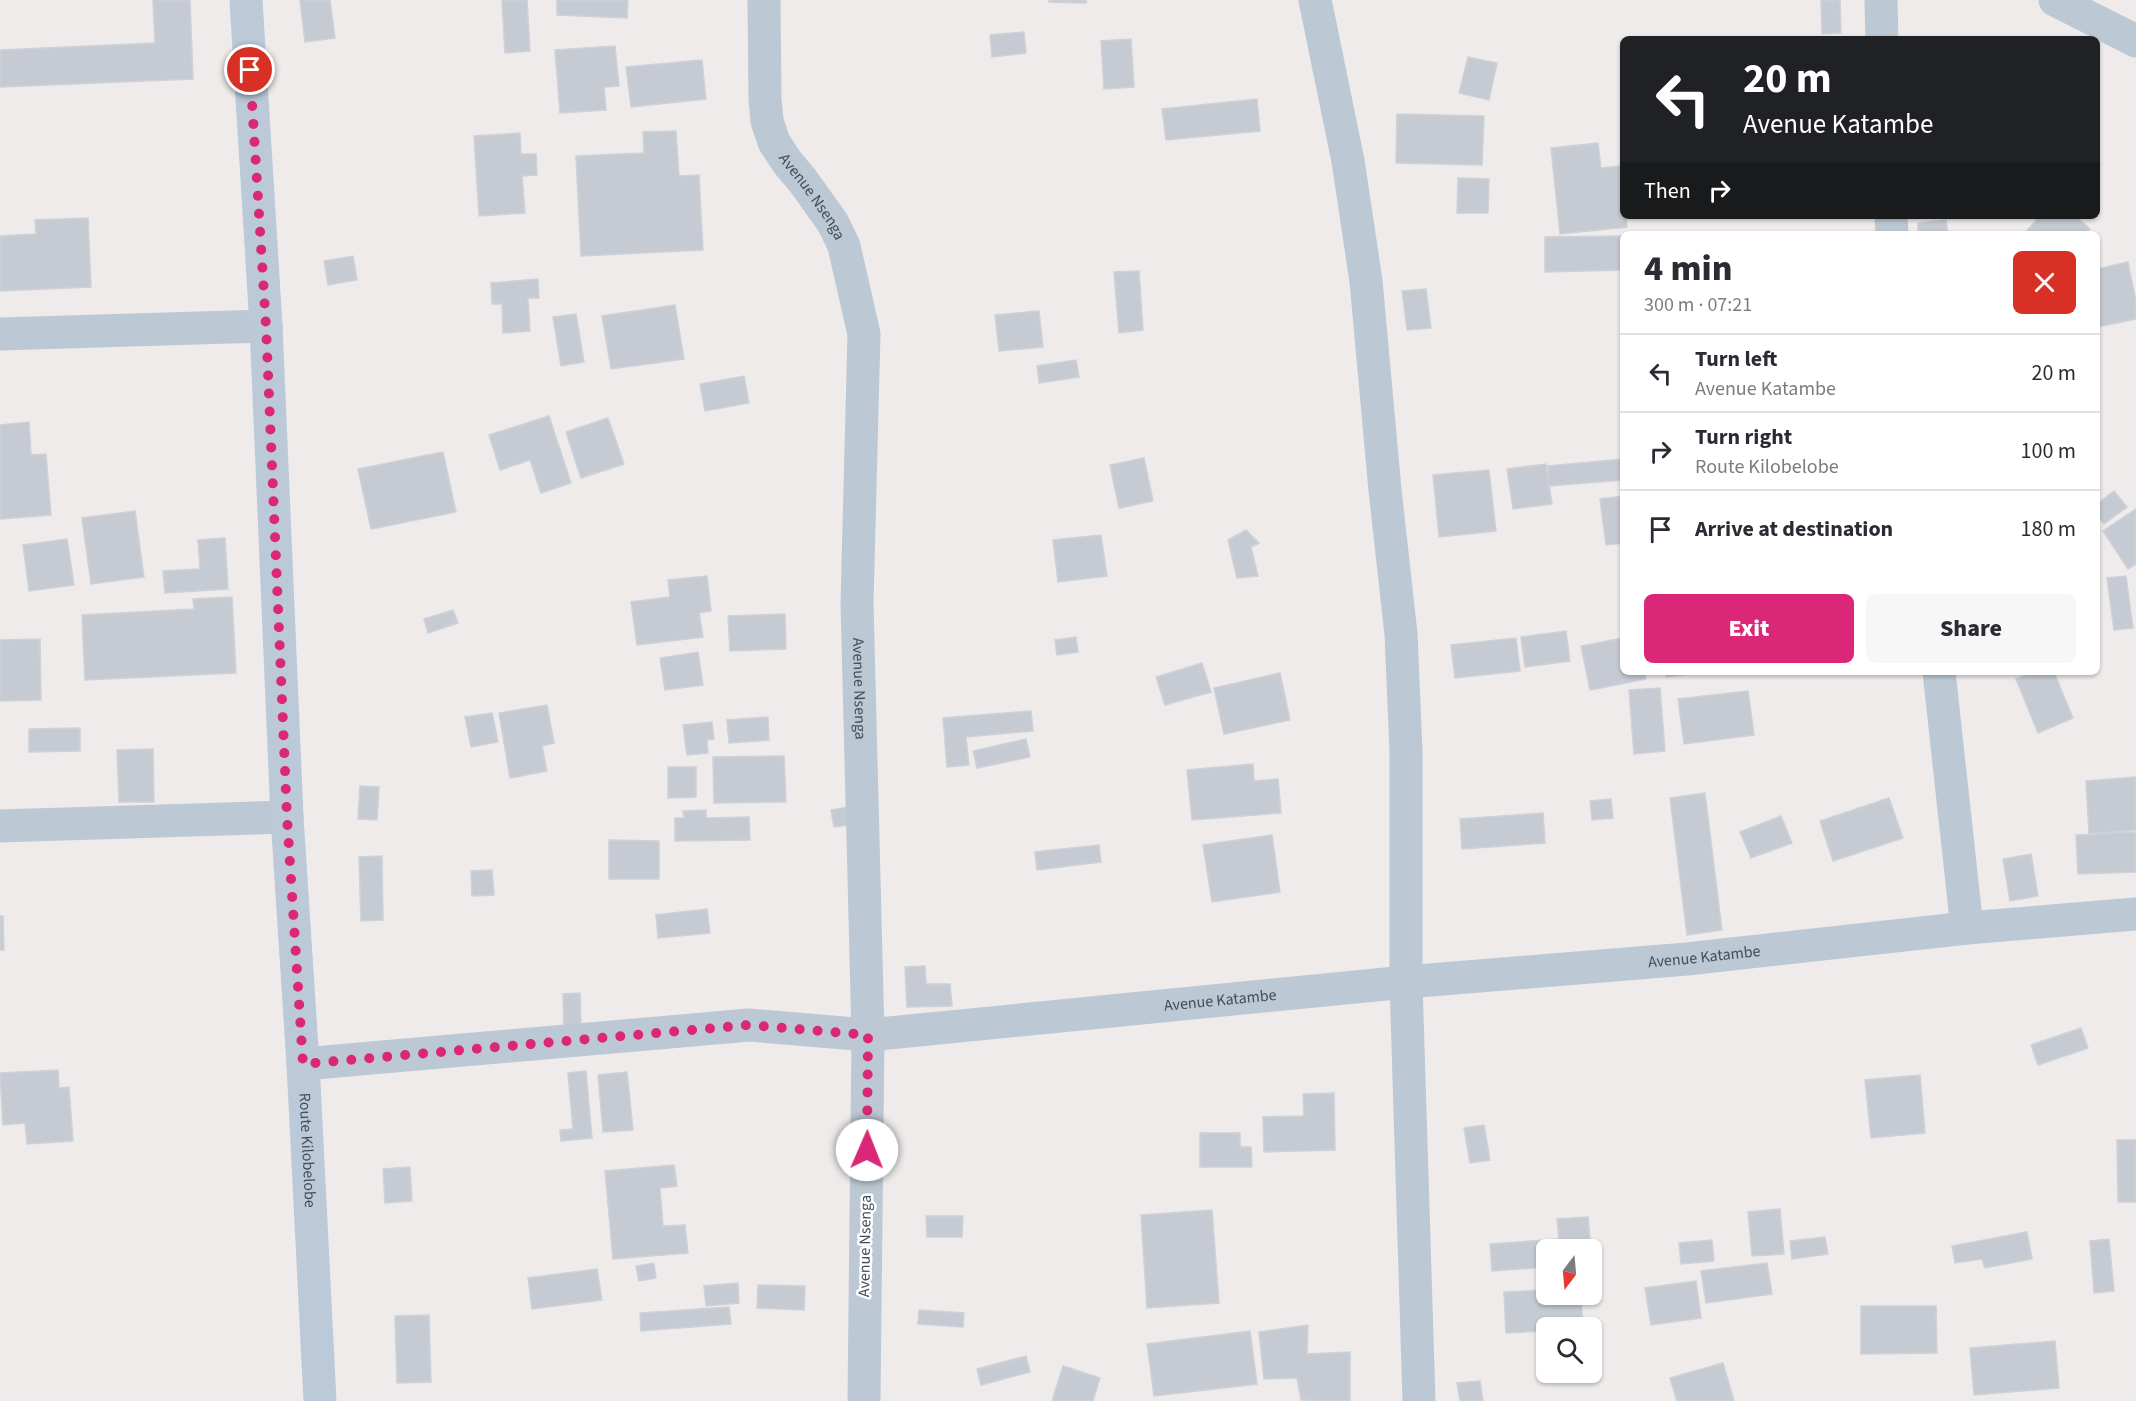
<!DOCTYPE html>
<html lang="en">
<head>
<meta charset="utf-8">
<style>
	:root { --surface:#fff; --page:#f7f7f7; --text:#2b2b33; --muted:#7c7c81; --line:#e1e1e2; --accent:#db2777 }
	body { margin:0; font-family:"Source Sans 3",sans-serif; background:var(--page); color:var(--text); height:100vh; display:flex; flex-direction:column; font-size:22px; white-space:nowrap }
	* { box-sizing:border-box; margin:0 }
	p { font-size:20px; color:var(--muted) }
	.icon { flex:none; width:33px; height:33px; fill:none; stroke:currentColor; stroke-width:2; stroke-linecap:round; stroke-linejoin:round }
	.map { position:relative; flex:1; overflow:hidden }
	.side { position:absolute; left:1620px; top:231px; width:480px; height:444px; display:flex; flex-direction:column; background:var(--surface); border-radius:9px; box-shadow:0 2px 4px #0004 }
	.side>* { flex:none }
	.banner { position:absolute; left:1620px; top:36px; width:480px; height:183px; border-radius:9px; box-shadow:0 2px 4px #0004; background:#202124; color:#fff; overflow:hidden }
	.needle { width:39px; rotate:196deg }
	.tools { position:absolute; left:1536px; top:1239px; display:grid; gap:12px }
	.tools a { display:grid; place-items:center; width:66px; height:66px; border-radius:9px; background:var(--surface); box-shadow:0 2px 4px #0004; font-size:30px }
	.pin { position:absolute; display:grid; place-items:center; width:51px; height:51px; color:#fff; margin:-26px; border:3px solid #fff; border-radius:50%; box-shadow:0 2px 6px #0007 }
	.me { position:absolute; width:66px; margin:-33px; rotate:1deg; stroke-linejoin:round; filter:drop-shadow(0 0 4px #0008) }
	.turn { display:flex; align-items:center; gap:21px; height:126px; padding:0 24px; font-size:27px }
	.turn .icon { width:78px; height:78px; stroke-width:2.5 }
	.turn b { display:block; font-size:42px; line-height:51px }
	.then { display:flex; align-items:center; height:57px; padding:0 24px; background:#0003; gap:12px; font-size:22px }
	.round { display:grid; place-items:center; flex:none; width:63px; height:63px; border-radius:9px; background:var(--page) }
	.overview { display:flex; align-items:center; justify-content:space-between; height:102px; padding:0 24px }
	h1 { font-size:36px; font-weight:800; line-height:45px }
	.button { display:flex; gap:12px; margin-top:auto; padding:12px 24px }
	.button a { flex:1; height:69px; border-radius:9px; background:var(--accent); color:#fff; font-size:24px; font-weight:800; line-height:69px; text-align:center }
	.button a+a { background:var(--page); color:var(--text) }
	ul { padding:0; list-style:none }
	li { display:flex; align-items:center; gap:18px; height:78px; padding:0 24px; border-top:2px solid var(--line) }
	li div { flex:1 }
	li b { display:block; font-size:22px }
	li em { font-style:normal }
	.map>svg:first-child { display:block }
</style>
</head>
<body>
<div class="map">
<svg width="2136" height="1401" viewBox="0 0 2136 1401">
	<rect width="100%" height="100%" fill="#efebeb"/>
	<path fill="#c6cad2" stroke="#ced1d8" stroke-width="1.5" d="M153,0H190L193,79L0,87V50L155,43Z
		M300,0H330L335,38L305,42Z
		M502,0H527L530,51L505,53Z
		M557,0H628L627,18L557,15Z
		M1049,0H1086V3L1049,2Z
		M1821,0H1840L1841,33L1822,34Z
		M1024,32L1026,53L992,57L990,35Z
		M1131,39L1134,87L1104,89L1101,41Z
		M615,46L619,86L604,87L606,110L560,113L555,50Z
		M1468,57L1497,63L1489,100L1459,93Z
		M702,60L706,99L631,107L626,67Z
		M1257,99L1260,131L1166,140L1162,109Z
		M1397,114L1484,116L1482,165L1396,163Z
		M676,131L679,176L699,175L703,250L581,256L576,156L644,153L643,132Z
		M520,133L521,154H536L537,175L522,176L525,213L479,216L474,136Z
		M1598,143L1601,168L1621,166L1623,216H1626L1627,227L1560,234L1551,148Z
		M1458,178L1489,179L1488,213H1457Z
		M2040,216H2075L2090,229L2086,234H2024Z
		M88,218L91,287L0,291V236L36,234L35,220Z
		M1946,220L1948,234H1918V223Z
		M1623,236V270L1545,272V237Z
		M353,256L357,280L328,285L324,261Z
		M2128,262L2136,301V319L2097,327V269Z
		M1139,271L1143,330L1119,333L1114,272Z
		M538,279L539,298H528L530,331L503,333L502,304H492L491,283Z
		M1426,289L1431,328L1407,330L1402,291Z
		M675,305L684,359L611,369L602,316Z
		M1039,311L1043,347L999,351L995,315Z
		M576,314L584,362L561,366L553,317Z
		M1076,360L1079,377L1039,383L1037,366Z
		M744,376L749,403L705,411L700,384Z
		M549,416L571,483L541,493L530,460L500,470L489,435Z
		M608,418L624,464L581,478L566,432Z
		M29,422L31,455L46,454L51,515L0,519V425Z
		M443,452L456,512L371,529L358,469Z
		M1144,458L1153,501L1119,508L1110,465Z
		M1623,459V480L1549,486L1548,466Z
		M1546,464L1552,504L1513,509L1507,469Z
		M1489,470L1496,531L1439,537L1433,475Z
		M2114,491L2127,507L2104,524L2097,515V504Z
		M1623,496V543L1606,545L1600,499Z
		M2136,509V564L2128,569L2103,531Z
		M135,511L144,577L91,584L82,518Z
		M1246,530L1259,543L1251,547L1258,576L1237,578L1228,540Z
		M1101,535L1107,576L1058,582L1053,540Z
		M225,538L228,589L165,593L163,571L200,569L198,540Z
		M67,539L74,585L29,591L23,545Z
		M707,576L711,611L699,613L703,637L637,645L631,602L670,597L668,580Z
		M2126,576L2133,628L2114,630L2107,578Z
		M232,597L236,673L85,680L82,615L194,609L193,599Z
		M453,610L458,623L428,633L424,619Z
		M785,614L786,649L730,651L728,616Z
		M1566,631L1570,661L1525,667L1521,637Z
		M1076,637L1078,652L1057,655L1055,640Z
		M1516,638L1520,671L1455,678L1451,645Z
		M1623,638V672H1644L1646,679L1590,690L1581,646Z
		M40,639L41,700L0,701V640Z
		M698,652L703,685L665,690L660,658Z
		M1202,663L1211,692L1165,705L1156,677Z
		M1666,672H1697V673L1666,677Z
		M2033,672H2054L2073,718L2038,733L2016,679Z
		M1280,673L1290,720L1224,734L1214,688Z
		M1660,688L1665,751L1634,754L1629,690Z
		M1748,691L1754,735L1684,744L1678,699Z
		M547,705L554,743L542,746L547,771L510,778L499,713Z
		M1031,711L1033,731L966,737L969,765L947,767L943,718Z
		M492,713L498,742L471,747L465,717Z
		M768,717L769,740L729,743L727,720Z
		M712,722L714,739L707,740L708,753L687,755L683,725Z
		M80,728V751L29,752V729Z
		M1026,739L1030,757L977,768L973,751Z
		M153,749L154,802H119L117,750Z
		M784,756L786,802L714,803L713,757Z
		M1253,764L1254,781L1278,779L1281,813L1192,820L1187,770Z
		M668,767H696V797L668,798Z
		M2136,777V830L2089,834L2086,781Z
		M360,786L379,787L377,820L358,819Z
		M1705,793L1722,930L1687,935L1670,798Z
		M1889,798L1903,838L1833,861L1820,821Z
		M1611,799L1613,818L1592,820L1590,801Z
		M854,806L857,824L834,827L831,810Z
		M706,810V818L749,817L750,840L675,841V818H684L683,811Z
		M1543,813L1545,843L1462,849L1460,819Z
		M1781,816L1792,843L1751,858L1740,832Z
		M2136,832V872L2078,874L2076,835Z
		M1272,835L1280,892L1212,902L1203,845Z
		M609,840L659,841V879H609Z
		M1099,845L1101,862L1037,870L1035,852Z
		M2031,854L2038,896L2010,901L2003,859Z
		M382,856L383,920L361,921L359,857Z
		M492,870L494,895L472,896L471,871Z
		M707,909L710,933L658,938L656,915Z
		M0,916H3L4,950H0Z
		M925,966L926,984H950L952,1006L907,1007L905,967Z
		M580,993L581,1030H564L563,994Z
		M2081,1028L2088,1048L2038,1065L2031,1045Z
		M58,1070L59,1088L69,1087L73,1141L27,1144L25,1123L3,1125L0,1073Z
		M586,1071L592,1138L561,1141L560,1130L573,1129L568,1073Z
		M627,1072L633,1130L603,1132L598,1075Z
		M1920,1075L1925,1133L1871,1138L1865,1080Z
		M1334,1093L1335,1150L1264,1152L1263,1117L1304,1116L1303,1094Z
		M1484,1125L1490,1160L1470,1163L1464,1128Z
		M1200,1133H1240V1147H1251L1252,1167H1200Z
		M2117,1140H2136V1202H2118Z
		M674,1165L677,1186L660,1188L663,1226L685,1225L688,1253L613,1259L605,1171Z
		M410,1167L412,1201L385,1203L383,1169Z
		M1780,1209L1784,1254L1752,1256L1748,1212Z
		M1212,1210L1219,1303L1147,1308L1141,1215Z
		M926,1216H963L962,1237H927Z
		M1588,1217L1591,1250H1546V1267L1492,1271L1490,1244L1559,1239L1557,1219Z
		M2027,1232L2032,1259L1985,1268L1982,1259L1955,1263L1952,1246Z
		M1825,1237L1828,1254L1792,1259L1790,1241Z
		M2109,1239L2114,1291L2094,1293L2090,1241Z
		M1712,1240L1714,1261L1681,1264L1679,1243Z
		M654,1263L656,1278L639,1281L636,1266Z
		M1767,1263L1772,1294L1706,1303L1701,1271Z
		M597,1269L602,1300L532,1309L528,1278Z
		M1696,1281L1701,1318L1651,1325L1645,1288Z
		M738,1283L739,1303L706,1306L704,1286Z
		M758,1285L805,1286L804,1310L757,1308Z
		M1546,1290V1294H1581L1583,1328H1546V1331L1506,1333L1504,1292Z
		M1861,1306H1936L1937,1353L1861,1354Z
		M729,1307L731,1324L641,1331L640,1313Z
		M919,1310L964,1313L963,1327L918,1324Z
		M429,1315L431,1382L397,1383L395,1316Z
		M1308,1325L1307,1354L1350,1352V1401L1301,1400L1297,1378L1264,1379L1259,1332Z
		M1250,1331L1257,1384L1154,1396L1147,1344Z
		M2055,1341L2059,1388L1974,1395L1970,1348Z
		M1026,1356L1030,1372L981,1385L977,1369Z
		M1723,1363L1734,1401H1677L1670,1378Z
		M1063,1366L1100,1378L1093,1401H1052Z
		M1480,1381L1483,1401H1460L1457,1383Z"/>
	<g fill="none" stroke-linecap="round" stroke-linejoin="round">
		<g stroke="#bcc8d3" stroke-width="33">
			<path id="s1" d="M764,0L765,99L767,121L774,142L787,162L803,181L833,223L844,246L864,334L857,603L868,1035L864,1401"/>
			<path d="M1315,0L1348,161L1366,281L1385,490L1401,634L1406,751V982L1419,1401"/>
			<path d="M1881,0L1882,39"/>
			<path d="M2055,0L2136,41"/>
			<path d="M1891,216L1892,234"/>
			<path d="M0,334L266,326"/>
			<path d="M1939,672L1967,928"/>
			<path d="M0,826L287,817"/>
			<path id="s2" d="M303,1064L749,1025L868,1035L1406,982L1687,959L1967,928L2136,914"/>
		</g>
		<path stroke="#bbc9d8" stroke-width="33" id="s3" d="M246,0L266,326L287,817L303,1064L320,1401"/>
	</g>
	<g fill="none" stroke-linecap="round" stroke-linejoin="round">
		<path stroke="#db2777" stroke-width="10" stroke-dasharray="0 18" d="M250,70L266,326L287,817L303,1064L749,1025L868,1035L867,1150"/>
	</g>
	<g text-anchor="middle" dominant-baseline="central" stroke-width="5" stroke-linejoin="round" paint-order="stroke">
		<g font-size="16" fill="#424f5b" stroke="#fff">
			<text stroke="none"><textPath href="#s1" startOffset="210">Avenue Nsenga</textPath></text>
			<text stroke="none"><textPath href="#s1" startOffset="714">Avenue Nsenga</textPath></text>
			<text stroke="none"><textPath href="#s2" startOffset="1407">Avenue Katambe</textPath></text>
			<text stroke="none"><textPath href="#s2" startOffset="921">Avenue Katambe</textPath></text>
			<text stroke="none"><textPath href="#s3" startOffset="1152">Route Kilobelobe</textPath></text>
			<text transform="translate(865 1246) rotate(-89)">Avenue Nsenga</text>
		</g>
	</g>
</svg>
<div class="tools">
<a><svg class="needle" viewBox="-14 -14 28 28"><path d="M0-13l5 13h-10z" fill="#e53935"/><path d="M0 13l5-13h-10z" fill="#7c7c81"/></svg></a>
<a><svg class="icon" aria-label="search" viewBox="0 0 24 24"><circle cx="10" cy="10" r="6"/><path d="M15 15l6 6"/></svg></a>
</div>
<div class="pin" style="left:250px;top:70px;background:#d93025"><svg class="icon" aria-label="arrive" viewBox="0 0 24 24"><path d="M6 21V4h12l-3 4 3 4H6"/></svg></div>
<svg class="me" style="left:867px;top:1150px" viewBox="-20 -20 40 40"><circle r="19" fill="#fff"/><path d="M0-13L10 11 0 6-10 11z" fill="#db2777"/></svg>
<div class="banner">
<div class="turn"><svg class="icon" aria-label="left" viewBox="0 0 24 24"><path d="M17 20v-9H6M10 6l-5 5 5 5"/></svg><div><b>20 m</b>Avenue Katambe</div></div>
<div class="then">Then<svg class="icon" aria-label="right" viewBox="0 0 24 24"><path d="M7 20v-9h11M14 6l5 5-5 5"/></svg></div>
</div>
<section class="side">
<div class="overview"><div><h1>4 min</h1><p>300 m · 07:21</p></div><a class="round" style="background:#d93025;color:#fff"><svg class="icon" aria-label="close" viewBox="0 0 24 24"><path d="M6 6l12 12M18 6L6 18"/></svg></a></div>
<ul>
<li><svg class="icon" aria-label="left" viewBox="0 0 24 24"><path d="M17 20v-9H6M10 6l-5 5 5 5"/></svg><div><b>Turn left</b><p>Avenue Katambe</p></div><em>20 m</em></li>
<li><svg class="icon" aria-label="right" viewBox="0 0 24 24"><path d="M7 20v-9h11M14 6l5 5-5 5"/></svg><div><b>Turn right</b><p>Route Kilobelobe</p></div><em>100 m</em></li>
<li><svg class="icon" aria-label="arrive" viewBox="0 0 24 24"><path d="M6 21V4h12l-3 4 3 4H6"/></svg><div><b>Arrive at destination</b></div><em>180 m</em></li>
</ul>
<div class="button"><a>Exit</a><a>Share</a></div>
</section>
</div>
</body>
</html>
